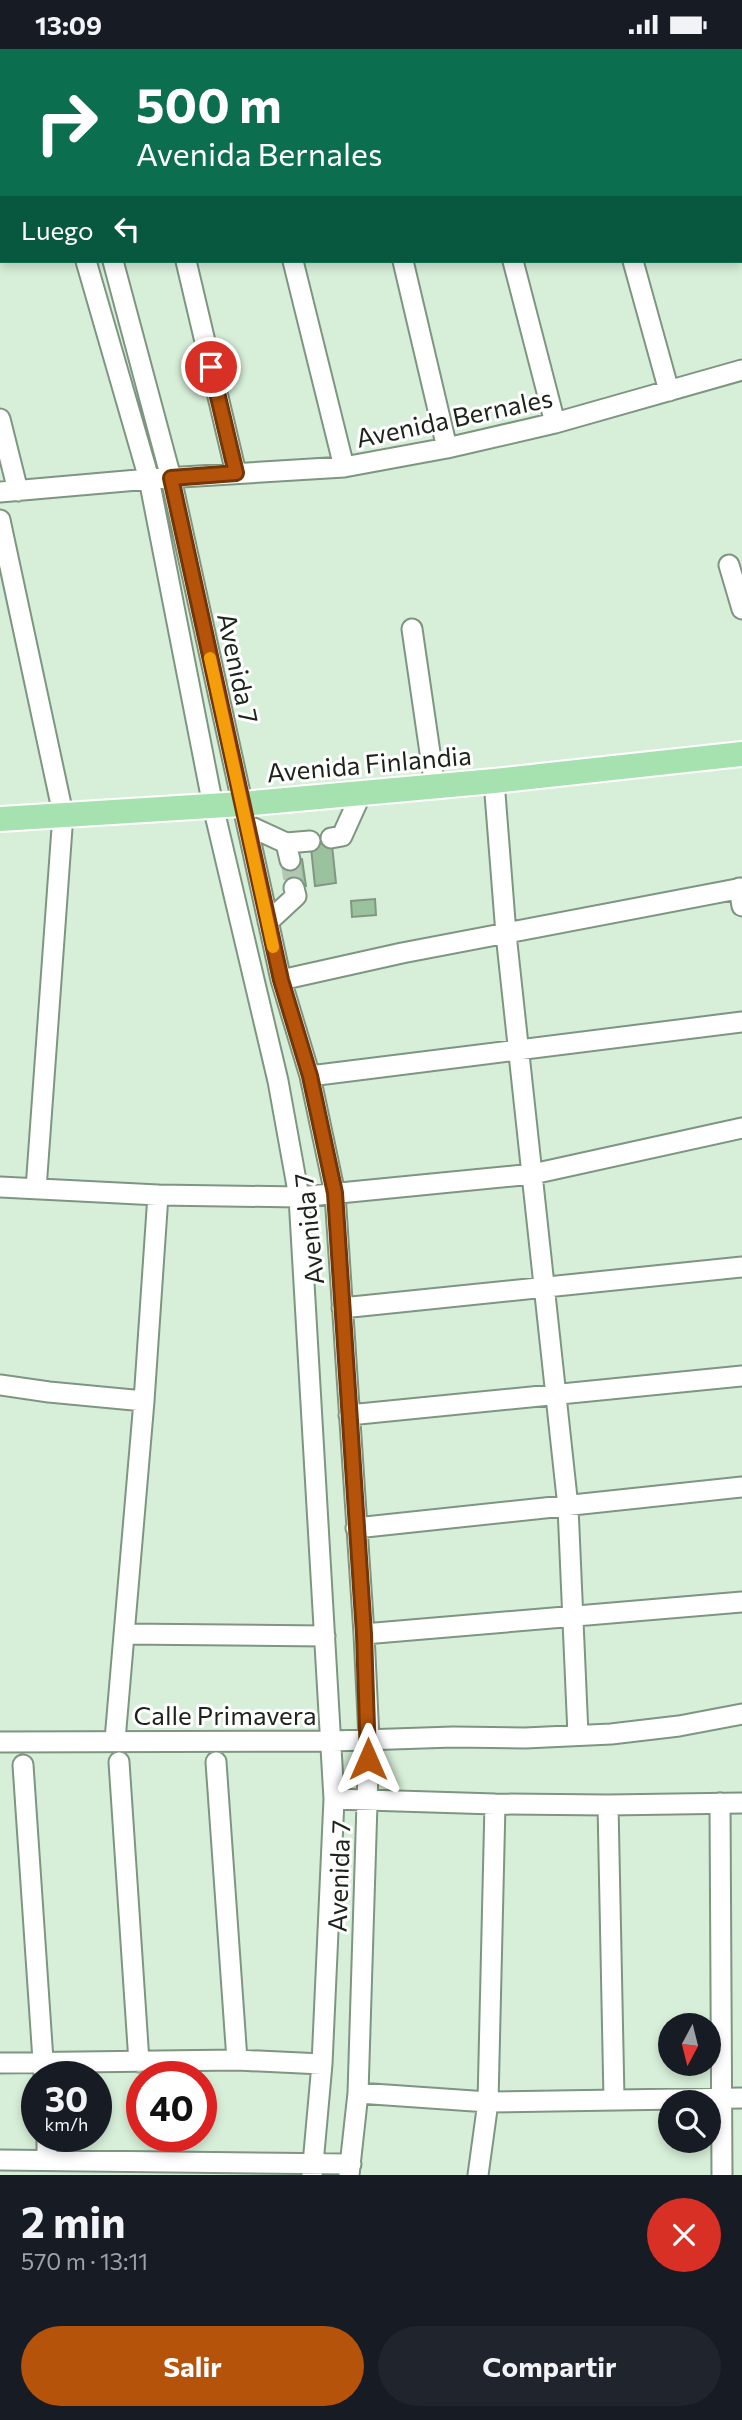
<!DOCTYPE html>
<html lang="es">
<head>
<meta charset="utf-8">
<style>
	:root { --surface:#171b24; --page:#20242c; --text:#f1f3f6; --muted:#9ea1a6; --accent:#b45309 }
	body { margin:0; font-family:Commissioner,sans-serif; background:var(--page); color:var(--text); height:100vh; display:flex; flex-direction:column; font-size:26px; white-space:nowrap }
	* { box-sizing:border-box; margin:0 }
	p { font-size:23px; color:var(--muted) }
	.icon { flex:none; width:38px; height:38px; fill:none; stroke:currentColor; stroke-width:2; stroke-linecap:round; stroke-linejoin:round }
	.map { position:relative; height:2126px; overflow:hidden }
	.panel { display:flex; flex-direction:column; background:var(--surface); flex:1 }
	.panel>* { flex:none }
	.banner { position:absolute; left:0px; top:0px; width:742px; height:214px; box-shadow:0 4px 10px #0003; background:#0b6e4f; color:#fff; overflow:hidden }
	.needle { width:46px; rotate:187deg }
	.tools { position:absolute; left:658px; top:1964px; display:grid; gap:14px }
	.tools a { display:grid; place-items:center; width:63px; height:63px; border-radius:50%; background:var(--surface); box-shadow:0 4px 10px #0003; font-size:35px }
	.speed { position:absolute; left:21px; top:2012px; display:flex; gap:14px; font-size:35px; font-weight:700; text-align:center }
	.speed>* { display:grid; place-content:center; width:91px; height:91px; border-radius:50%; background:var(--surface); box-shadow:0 4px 10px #0003; line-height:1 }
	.speed small { font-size:18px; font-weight:400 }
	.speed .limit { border:10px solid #d22; background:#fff; color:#111 }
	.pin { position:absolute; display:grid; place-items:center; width:60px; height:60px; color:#fff; margin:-30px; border:4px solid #fff; border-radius:50%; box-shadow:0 2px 7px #0007 }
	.me { position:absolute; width:77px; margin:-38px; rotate:0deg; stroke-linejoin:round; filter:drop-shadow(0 0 5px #0008) }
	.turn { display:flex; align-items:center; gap:24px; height:147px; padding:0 21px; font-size:32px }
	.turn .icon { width:91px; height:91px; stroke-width:2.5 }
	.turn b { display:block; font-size:49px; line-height:60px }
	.then { display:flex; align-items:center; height:66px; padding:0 21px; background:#0003; gap:14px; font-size:26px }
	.round { display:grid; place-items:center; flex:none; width:74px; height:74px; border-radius:37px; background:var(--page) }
	.summary { display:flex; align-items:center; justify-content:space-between; height:119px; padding:0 21px }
	h1 { font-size:42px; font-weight:700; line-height:52px }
	.button { display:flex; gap:14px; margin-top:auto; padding:14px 21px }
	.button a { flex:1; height:80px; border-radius:42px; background:var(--accent); color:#fff; font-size:28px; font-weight:700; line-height:80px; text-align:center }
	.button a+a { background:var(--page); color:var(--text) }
	.status { display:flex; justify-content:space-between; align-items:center; height:49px; padding:0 35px; background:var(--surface); direction:ltr }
	.status svg { height:19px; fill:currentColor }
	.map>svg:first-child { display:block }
</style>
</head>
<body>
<div class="status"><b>13:09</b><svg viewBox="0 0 49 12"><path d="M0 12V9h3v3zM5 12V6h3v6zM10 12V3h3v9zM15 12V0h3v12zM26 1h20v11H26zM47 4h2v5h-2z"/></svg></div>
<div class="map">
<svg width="742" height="2126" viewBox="0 0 742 2126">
	<rect width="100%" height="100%" fill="#d7efd9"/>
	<path fill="#9bc29f" stroke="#809782" stroke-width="2" d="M331,787L336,834L315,837L310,789Z
		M302,810L306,837L288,839L285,812Z
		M375,850L376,866L352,868L351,852Z"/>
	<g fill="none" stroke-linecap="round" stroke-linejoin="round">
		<path stroke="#b1c6b3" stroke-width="19" stroke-dasharray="19 10" stroke-linecap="butt" d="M290,811L294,839"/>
		<g stroke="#7e9580" stroke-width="23">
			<path id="minor" d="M29,0V2
				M60,0V2
				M135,0V2
				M242,0V2
				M350,0L351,2
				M459,0L460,2
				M578,0V2
				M713,0L714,2
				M0,22H2
				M740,103L742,110
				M0,166H2
				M86,212L149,430L213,757L278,1032L299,1148L334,1750L322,2015L312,2126
				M113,212L171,429L281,931L310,1027L335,1145L364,1585L369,1690L358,2044L349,2126
				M186,212L236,424
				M293,212L344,418
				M403,212L447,399
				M513,212L555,374
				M633,212L669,342
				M0,370L18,442
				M0,443L149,430L344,418L447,399L555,374L742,321
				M0,471L63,765L36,1140
				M729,516L742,560
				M412,580L435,738
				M494,732L506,885L568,1458L578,1686
				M247,776L286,794L290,811
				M331,789L342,787L361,745
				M286,794L310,792
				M739,839L742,857
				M268,873L296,847L294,839
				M281,931L402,904L742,839
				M310,1027L742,973
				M0,1138L158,1146L299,1148L533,1125L742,1079
				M342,1259L742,1218
				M0,1336L49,1343L144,1352
				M349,1366L742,1327
				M356,1479L742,1438
				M124,1585L325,1587
				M364,1585L742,1553
				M115,1691L144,1352L158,1146
				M0,1693L333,1692L453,1688L525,1689L611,1685L679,1677L742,1665
				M119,1713L139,2013
				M216,1713L237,2011
				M23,1716L44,2026
				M334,1750L495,1755L608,1756L742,1754
				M720,1754L722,2126
				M608,1756L614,2050
				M0,2014L237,2011L322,2015
				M358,2044L488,2053L742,2049
				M47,2088V2110
				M0,2111L351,2115
				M478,2126L488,2053L495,1755"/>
		</g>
		<g stroke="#fff" stroke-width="28">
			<path id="major" d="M0,770L242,755L494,732L742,705"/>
		</g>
		<path stroke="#9db09f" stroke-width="3.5" stroke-dasharray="2 5" stroke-linecap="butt" d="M430,2L431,0"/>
		<use href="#minor" stroke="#fff" stroke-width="19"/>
		<use href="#major" stroke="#a6e2b0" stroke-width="24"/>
	</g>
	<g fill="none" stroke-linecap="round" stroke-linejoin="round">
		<g stroke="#753606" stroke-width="18">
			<path id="route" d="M211,318L236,424L171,429L281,931L310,1027L335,1144L364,1585L368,1710"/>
		</g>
		<use href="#route" stroke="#b45309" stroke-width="12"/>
		<path stroke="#f59e0b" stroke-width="12" d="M210,609L273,898"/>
	</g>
	<g text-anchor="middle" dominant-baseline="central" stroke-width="6" stroke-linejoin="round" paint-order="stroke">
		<g font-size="26" fill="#1b231b" stroke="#fff">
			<text transform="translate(454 368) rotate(-12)">Avenida Bernales</text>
			<text transform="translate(239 619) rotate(78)">Avenida 7</text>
			<text transform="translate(369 714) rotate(-5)">Avenida Finlandia</text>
			<text transform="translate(308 1180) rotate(-96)">Avenida 7</text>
			<text x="225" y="1665">Calle Primavera</text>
			<text transform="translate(338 1827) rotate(-88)">Avenida 7</text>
		</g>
	</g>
</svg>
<div class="tools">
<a><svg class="needle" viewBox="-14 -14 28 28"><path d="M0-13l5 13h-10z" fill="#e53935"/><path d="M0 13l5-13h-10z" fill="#9ea1a6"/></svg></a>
<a><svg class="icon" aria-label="search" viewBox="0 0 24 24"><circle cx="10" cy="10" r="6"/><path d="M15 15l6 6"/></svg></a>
</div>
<div class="speed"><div>30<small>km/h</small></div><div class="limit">40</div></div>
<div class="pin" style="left:211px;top:318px;background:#d93025"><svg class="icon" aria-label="arrive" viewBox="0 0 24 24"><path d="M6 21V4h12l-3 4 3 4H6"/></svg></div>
<svg class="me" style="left:368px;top:1710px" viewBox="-20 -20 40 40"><path d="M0-17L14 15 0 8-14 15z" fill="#b45309" stroke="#fff" stroke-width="4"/></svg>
<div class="banner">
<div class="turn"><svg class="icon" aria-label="right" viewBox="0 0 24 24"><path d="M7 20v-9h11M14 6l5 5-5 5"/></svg><div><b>500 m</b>Avenida Bernales</div></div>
<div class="then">Luego<svg class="icon" aria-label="left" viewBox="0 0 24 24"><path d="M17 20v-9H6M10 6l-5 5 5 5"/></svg></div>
</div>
</div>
<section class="panel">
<div class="summary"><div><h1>2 min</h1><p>570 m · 13:11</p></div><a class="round" style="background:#d93025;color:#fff"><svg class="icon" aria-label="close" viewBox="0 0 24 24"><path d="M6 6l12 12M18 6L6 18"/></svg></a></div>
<div class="button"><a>Salir</a><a>Compartir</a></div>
</section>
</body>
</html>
